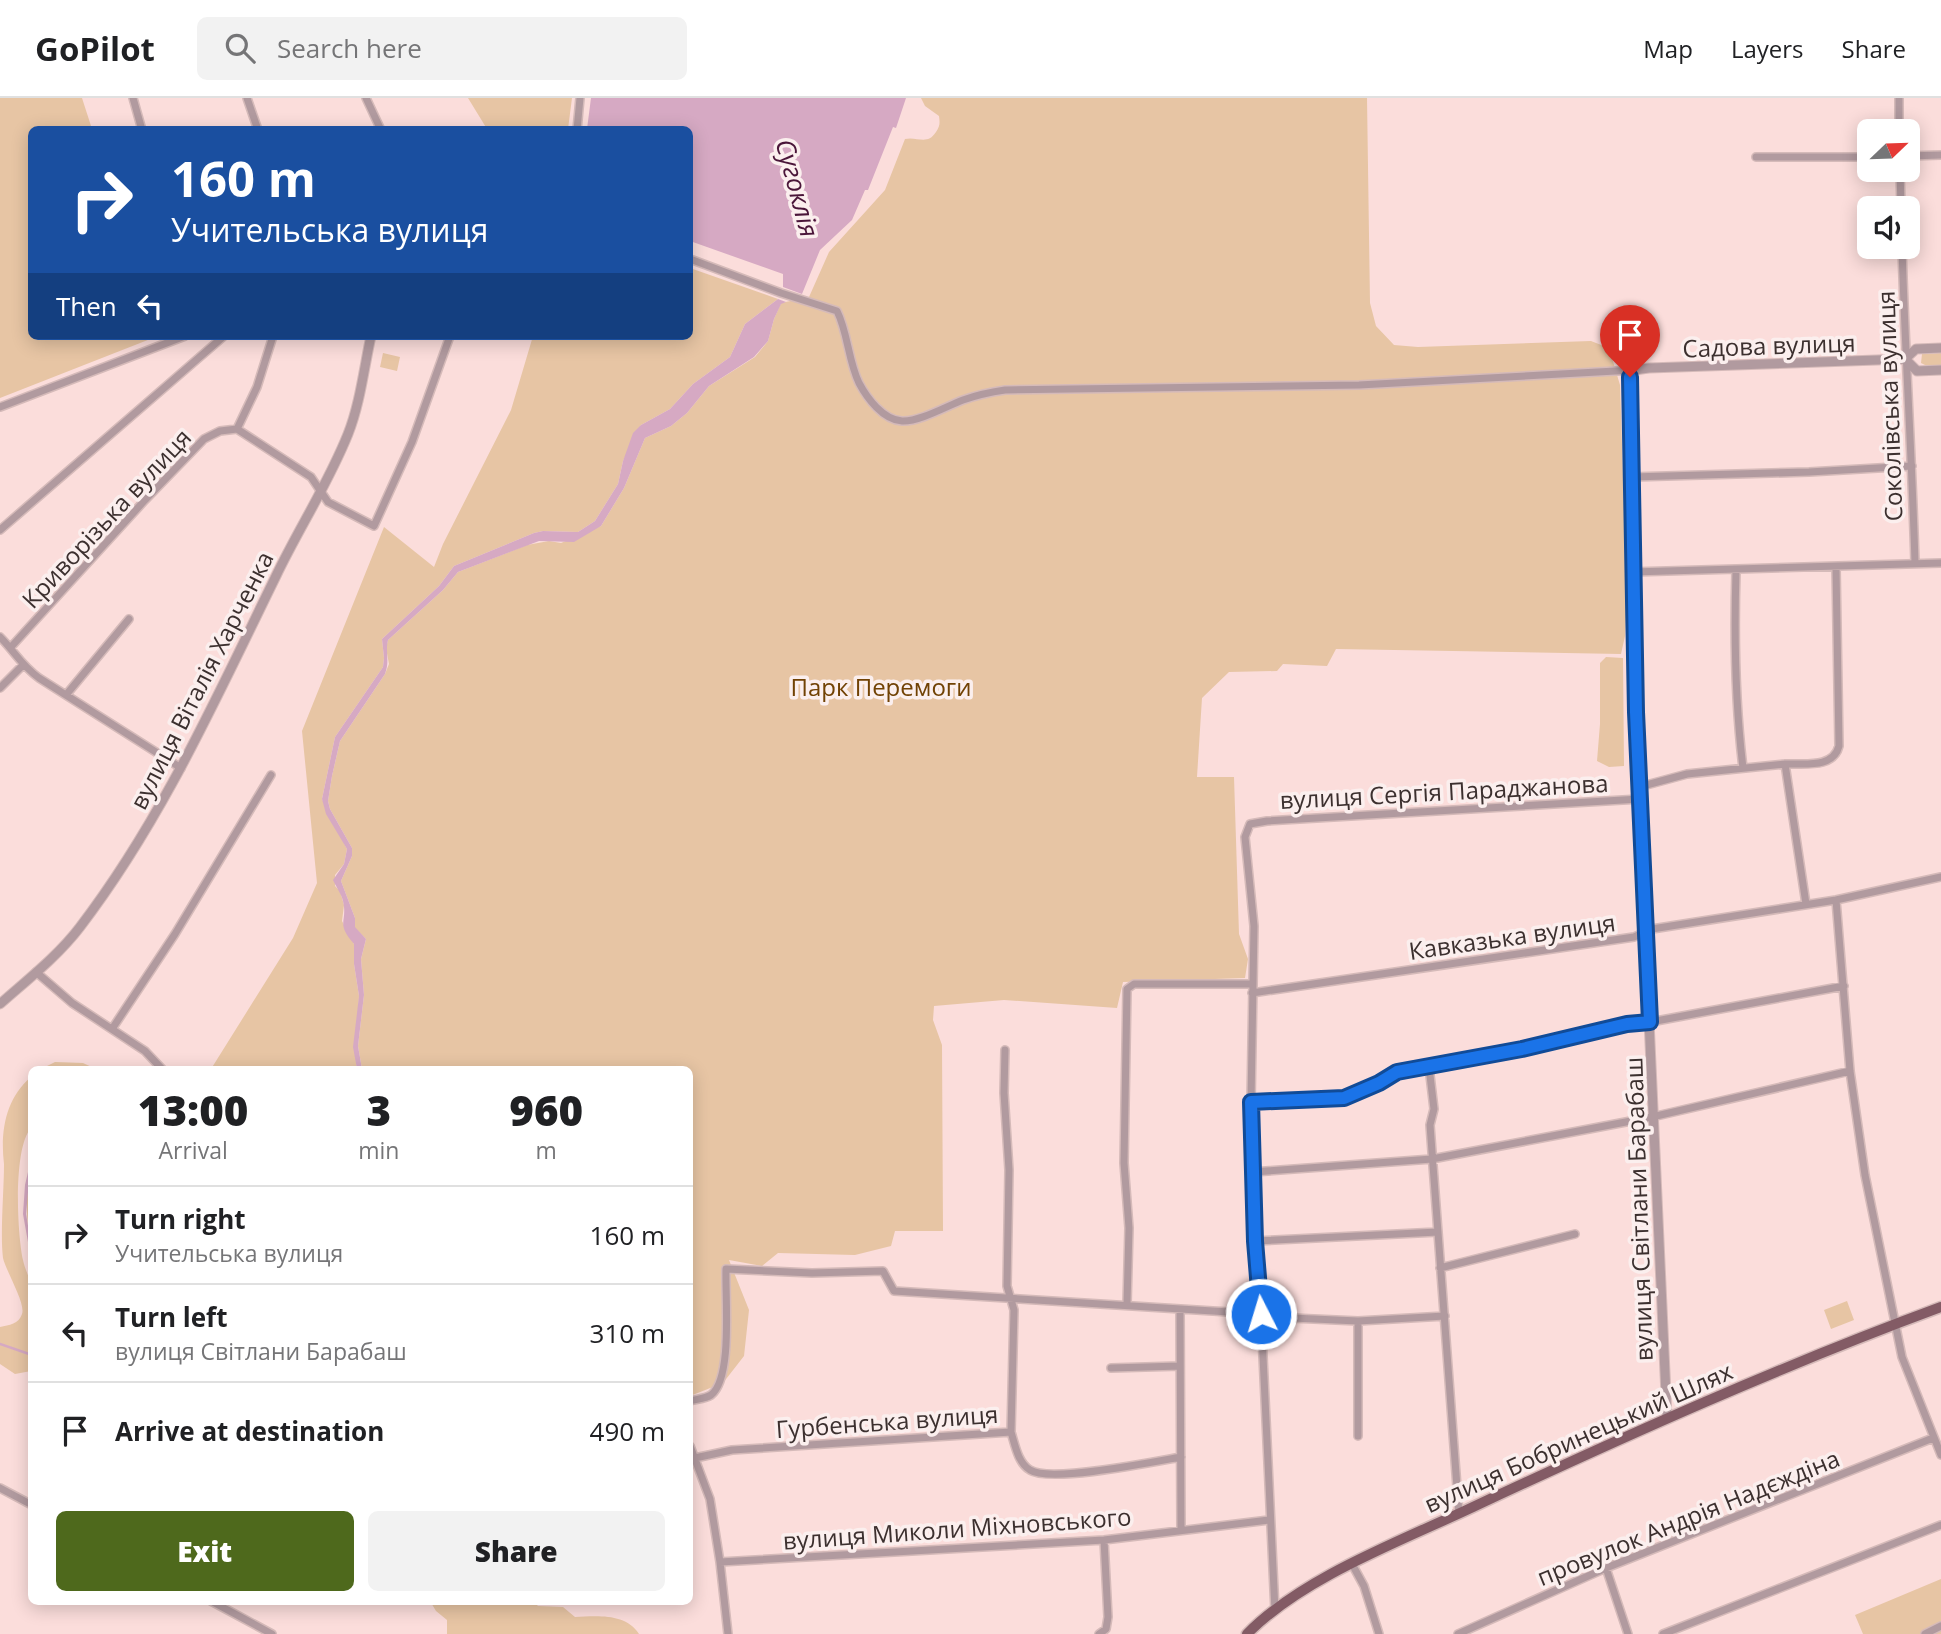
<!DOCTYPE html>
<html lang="en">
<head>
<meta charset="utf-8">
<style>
	:root { --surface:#fff; --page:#f2f2f2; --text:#202124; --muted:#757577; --line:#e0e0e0; --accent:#4e691c }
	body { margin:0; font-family:"Open Sans",sans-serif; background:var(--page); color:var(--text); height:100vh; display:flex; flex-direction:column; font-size:26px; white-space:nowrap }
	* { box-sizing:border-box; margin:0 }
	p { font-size:23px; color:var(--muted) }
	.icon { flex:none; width:38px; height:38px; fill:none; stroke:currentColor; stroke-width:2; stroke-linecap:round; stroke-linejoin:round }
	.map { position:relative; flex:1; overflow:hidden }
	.side { position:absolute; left:28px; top:968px; width:665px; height:539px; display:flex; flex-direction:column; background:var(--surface); border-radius:10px; box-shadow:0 4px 18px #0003 }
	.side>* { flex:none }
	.hud { position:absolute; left:28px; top:28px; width:665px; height:214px; border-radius:10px; box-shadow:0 4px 18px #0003; background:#1a4fa0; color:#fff; overflow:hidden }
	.needle { width:46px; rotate:67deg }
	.controls { position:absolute; left:1857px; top:21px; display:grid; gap:14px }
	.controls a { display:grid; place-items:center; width:63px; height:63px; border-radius:10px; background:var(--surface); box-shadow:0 4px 18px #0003; font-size:35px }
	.pin { position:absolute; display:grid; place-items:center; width:60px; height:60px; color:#fff; margin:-72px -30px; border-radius:50% 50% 50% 0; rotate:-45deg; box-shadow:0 0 7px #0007 }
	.pin .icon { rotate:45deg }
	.me { position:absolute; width:77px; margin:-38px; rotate:355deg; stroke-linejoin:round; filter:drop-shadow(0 0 5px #0008) }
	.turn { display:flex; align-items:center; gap:24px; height:147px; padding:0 28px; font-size:32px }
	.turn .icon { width:91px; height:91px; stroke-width:2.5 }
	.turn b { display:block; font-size:49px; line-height:60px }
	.then { display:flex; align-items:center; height:66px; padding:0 28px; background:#0003; gap:14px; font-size:26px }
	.eta { display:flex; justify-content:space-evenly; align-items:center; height:119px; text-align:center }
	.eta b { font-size:42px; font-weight:800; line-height:49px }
	.primary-button { display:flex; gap:14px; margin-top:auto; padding:14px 28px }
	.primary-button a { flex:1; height:80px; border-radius:10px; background:var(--accent); color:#fff; font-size:28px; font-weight:800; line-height:80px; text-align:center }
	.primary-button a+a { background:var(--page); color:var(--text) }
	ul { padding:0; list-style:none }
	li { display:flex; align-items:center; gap:21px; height:98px; padding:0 28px; border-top:2px solid var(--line) }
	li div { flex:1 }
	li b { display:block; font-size:26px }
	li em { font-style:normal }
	header { display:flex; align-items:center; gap:42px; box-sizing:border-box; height:98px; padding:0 35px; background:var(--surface); border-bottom:2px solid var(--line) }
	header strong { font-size:33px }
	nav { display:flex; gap:38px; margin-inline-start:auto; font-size:24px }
	.search { width:490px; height:63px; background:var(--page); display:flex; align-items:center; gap:18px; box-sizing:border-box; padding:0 24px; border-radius:10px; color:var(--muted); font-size:26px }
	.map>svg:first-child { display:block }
</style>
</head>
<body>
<header>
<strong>GoPilot</strong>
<div class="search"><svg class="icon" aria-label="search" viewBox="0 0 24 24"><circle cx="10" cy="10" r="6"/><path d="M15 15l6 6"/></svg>Search here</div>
<nav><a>Map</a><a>Layers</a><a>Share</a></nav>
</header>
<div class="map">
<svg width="1941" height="1536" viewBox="0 0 1941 1536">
	<rect width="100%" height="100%" fill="#fbdddb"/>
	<path fill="#e7c5a4" d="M0,0H82L92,31L32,32V238H158L0,300Z
		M468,0H572L568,31H487Z
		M921,0H1367L1370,205L1376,228L1394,247L1418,249L1591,243L1609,250L1620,287L1627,496L1625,538L1621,556L1336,551L1327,568L1283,566L1277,573L1229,574L1202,600L1197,679H1234L1239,836L1248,861L1245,880L1123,884L1117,910L1004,902L934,908L933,922L942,947L943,1133H895L891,1148L855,1157L778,1155L762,1168L729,1162L749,1212L744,1258L723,1285L690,1298V971H362L358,948L364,897L361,861L366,841L354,829L355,820L341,783L352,758V750L330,711L328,703L332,678L340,643L385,576L389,566L386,550L388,542L443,492L458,474L527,447L549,443L561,445L601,428L624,390L645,340L671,328L687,315L709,288L755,259L768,243L774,221L781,205L809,199L829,154L885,92L905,41C917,38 927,48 936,34C940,28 940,25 939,18L925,8Z
		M690,170L778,201L745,226L730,259L693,286L670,311L641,327L623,363L618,386L595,423L578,434L543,433L534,435L454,468L439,488L382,541L384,560L383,569L335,639L322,701L347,751L344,766L335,777V788L340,793L344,807L342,823L354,846L355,853L354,866L359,898L356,961L357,971H211L293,840L317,785L302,633L384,429L434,469L443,446L511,312L533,238H690Z
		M383,255L400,259L397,273L380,269Z
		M1941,255V267H1925L1921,265L1922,256Z
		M1606,559L1623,560L1624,668L1609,669L1597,663L1600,626V565Z
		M55,964L83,965L96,971H41Z
		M31,979V1030C13,1050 17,1135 23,1162C25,1172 31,1182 32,1193C34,1219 32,1247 31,1273L15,1276L0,1266V1229C9,1227 19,1226 22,1216C26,1206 6,1173 3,1160C0,1135 4,1093 4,1066C0,1033 6,1000 31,979Z
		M31,1072V1145C26,1120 25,1098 31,1072Z
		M1847,1203L1854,1222L1831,1231L1824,1212Z
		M1941,1481V1536H1863L1855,1517Z
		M430,1503H533L538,1508L563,1509L575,1519C597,1518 626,1515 639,1536H447V1522L436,1513Z"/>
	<path fill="#d6a9c3" d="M591,0H906L896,30L893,29L868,92H865L852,122L820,152L802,196L783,189V176L690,143V32L587,31Z
		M778,201L786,204L781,206L774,221L768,243L754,259L709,288L687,315L671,328L645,340L624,390L601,428L574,444L539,443L458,474L443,492L388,542C385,554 390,563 385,576L340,643L332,678L328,703L330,711L352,750V758L341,783L355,820V829L366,841L361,861L364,897L358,948L362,971H357L353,949L359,898L354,866V846C335,824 348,825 343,803C341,795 336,789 333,782L344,766L347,751L326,716L322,701L335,639L383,569L384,560L382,541L439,488L454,468L534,435L543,433L578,434L595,423L618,386L623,363L633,335L641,327L670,311L693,286L730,259L745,226Z
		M31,1061L26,1116L31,1145V1161L23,1116L25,1087Z"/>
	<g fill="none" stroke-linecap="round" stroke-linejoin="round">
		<path stroke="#d6a9c3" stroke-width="2.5" d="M0,1246L32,1257"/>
		<g stroke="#d5bab9" stroke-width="10">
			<path id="minor" d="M133,0L142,32
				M247,0L258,32
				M366,0L381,32
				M1899,0V33
				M577,32L580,0
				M1908,58L1941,57
				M1756,59H1869
				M1900,72L1901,110
				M1902,149C1905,254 1912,360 1915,465
				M690,161L781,195L837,213C848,235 848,262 859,285C867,300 883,322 902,323C919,324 947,308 963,302C977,297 991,294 1005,292L1359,287L1634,272
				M0,309L185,238
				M237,331L311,379L328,404L374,428L412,344L450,238
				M237,331L257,289L273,238
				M1632,379L1809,374L1912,368
				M0,432L224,238
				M1736,473C1734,539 1735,604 1743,670
				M1632,474L1941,465
				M0,539C15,554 21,567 39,580L181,670
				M11,549L145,402L204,341L220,333L237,331
				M0,590L22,568
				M66,597L129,521
				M1639,689L1687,676L1785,666
				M1836,802L1850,973L1865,1077L1902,1259L1941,1357
				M1806,806L1785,666C1804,665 1833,671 1839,648L1836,470
				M36,874L72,905L145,953L162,971
				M1252,895L1634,839L1652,831L1836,802L1941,779
				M112,931L175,836L271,677
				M1005,952L1004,995L1009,1072L1007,1188L1014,1212L1011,1334
				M1429,969L1434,1011L1430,1027L1459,1416
				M1251,1004L1344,1001L1397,974L1522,951L1627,926L1656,923L1844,888
				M1253,1074L1432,1061L1652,1019L1850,973
				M1255,1143L1438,1134
				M1440,1170L1575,1136
				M1127,1206L1129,1130L1124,1065L1127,891L1134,886H1252
				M1180,1211L1181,1432
				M1111,1270L1180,1268
				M690,1303C696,1301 705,1301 711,1297C733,1280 725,1200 726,1171L812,1175L883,1173L894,1193L1261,1216L1268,1219L1358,1223L1445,1218
				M1358,1338V1223
				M690,1348L710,1401L720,1464
				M695,1360L732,1352L1011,1334C1015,1347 1018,1365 1030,1372C1050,1385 1153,1364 1181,1359
				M0,1390L32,1407
				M1352,1466L1364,1488L1379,1536
				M1606,1470L1628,1536
				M211,1503L272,1536
				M1275,1513L1261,1216L1255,1143L1251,1004L1254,828L1245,739L1250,726L1267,723L1640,701
				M728,1536L720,1464L1104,1442L1269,1422
				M1099,1536L1106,1531L1108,1519L1104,1442
				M1458,1536L1606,1470L1933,1340
				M1663,1536L1941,1427
				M1925,1536L1941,1528"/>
		</g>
		<g stroke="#d5bab9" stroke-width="11">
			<path id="tertiary" d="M1905,261L1917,273L1941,272
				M0,906C27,882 58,858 80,829C162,722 217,598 276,478C299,430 328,386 348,336C360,306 364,270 371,238
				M1667,1319L1635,614L1630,279L1634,272L1649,270L1905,261L1916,251L1941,250"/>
		</g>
		<g stroke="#d5bab9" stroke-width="13">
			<path id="primary" d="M1247,1536C1303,1479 1401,1443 1473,1409C1627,1337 1781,1268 1941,1209"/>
		</g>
		<use href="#minor" stroke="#b19a9f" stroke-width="7"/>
		<use href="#tertiary" stroke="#b19a9f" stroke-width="9"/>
		<use href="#primary" stroke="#835b65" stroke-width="10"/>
	</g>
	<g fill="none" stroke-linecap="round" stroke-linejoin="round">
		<g stroke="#114b97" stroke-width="18">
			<path id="route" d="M1261,1216L1255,1143L1251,1004L1344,1000L1379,985L1397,974L1522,951L1627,926L1650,924L1636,614L1630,279"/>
		</g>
		<use href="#route" stroke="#1a73e8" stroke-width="12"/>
	</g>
	<g text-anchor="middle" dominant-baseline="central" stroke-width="7" stroke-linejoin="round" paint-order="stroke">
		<g font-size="24" fill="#3c302f" stroke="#fbefee">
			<text transform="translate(1769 247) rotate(-2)">Садова вулиця</text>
			<text transform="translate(1889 308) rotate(-92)">Соколівська вулиця</text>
			<text transform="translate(106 420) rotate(-47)">Криворізька вулиця</text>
			<text transform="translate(201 582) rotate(-63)">вулиця Віталія Харченка</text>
			<text transform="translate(1444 693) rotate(-3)">вулиця Сергія Параджанова</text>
			<text transform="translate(1512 838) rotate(-8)">Кавказька вулиця</text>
			<text transform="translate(1638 1111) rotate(-92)">вулиця Світлани Барабаш</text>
			<text transform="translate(887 1323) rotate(-4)">Гурбенська вулиця</text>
			<text transform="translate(1578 1339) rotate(-24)">вулиця Бобринецький Шлях</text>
			<text transform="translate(1688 1419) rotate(-22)">провулок Андрія Надєждіна</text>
			<text transform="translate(957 1430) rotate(-4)">вулиця Миколи Міхновського</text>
		</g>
		<g font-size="24" fill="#714204" stroke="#fbefee">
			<text x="881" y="588">Парк Перемоги</text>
		</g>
		<g font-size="26" font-style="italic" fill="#4a1539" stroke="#fbefee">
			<text transform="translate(798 90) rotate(75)">Сугоклія</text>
		</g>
	</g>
</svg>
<div class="controls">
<a><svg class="needle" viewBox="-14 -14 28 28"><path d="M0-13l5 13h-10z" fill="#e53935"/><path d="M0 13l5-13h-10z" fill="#757577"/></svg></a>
<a><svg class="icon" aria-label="sound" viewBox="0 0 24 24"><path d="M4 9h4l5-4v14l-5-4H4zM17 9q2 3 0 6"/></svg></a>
</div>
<div class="pin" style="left:1630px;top:279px;background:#d93025"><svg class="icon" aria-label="arrive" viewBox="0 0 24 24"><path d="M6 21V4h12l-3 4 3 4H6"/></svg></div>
<svg class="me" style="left:1261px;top:1216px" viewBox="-20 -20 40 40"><circle r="17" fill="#1a73e8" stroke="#fff" stroke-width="3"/><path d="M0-11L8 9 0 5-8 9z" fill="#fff"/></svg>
<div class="hud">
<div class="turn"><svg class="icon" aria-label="right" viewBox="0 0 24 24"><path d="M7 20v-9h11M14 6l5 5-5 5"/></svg><div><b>160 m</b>Учительська вулиця</div></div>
<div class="then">Then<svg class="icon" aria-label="left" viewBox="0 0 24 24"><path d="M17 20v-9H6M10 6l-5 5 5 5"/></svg></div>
</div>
<section class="side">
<div class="eta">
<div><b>13:00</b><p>Arrival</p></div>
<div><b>3</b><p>min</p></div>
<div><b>960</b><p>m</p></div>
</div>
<ul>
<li><svg class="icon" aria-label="right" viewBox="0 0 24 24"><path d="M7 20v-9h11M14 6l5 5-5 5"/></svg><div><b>Turn right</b><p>Учительська вулиця</p></div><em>160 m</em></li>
<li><svg class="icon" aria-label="left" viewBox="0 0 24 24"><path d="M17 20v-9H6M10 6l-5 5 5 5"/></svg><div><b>Turn left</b><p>вулиця Світлани Барабаш</p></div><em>310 m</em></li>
<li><svg class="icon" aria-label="arrive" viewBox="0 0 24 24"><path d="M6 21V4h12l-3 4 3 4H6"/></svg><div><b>Arrive at destination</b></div><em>490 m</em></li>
</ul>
<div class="primary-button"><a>Exit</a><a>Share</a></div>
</section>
</div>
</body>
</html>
